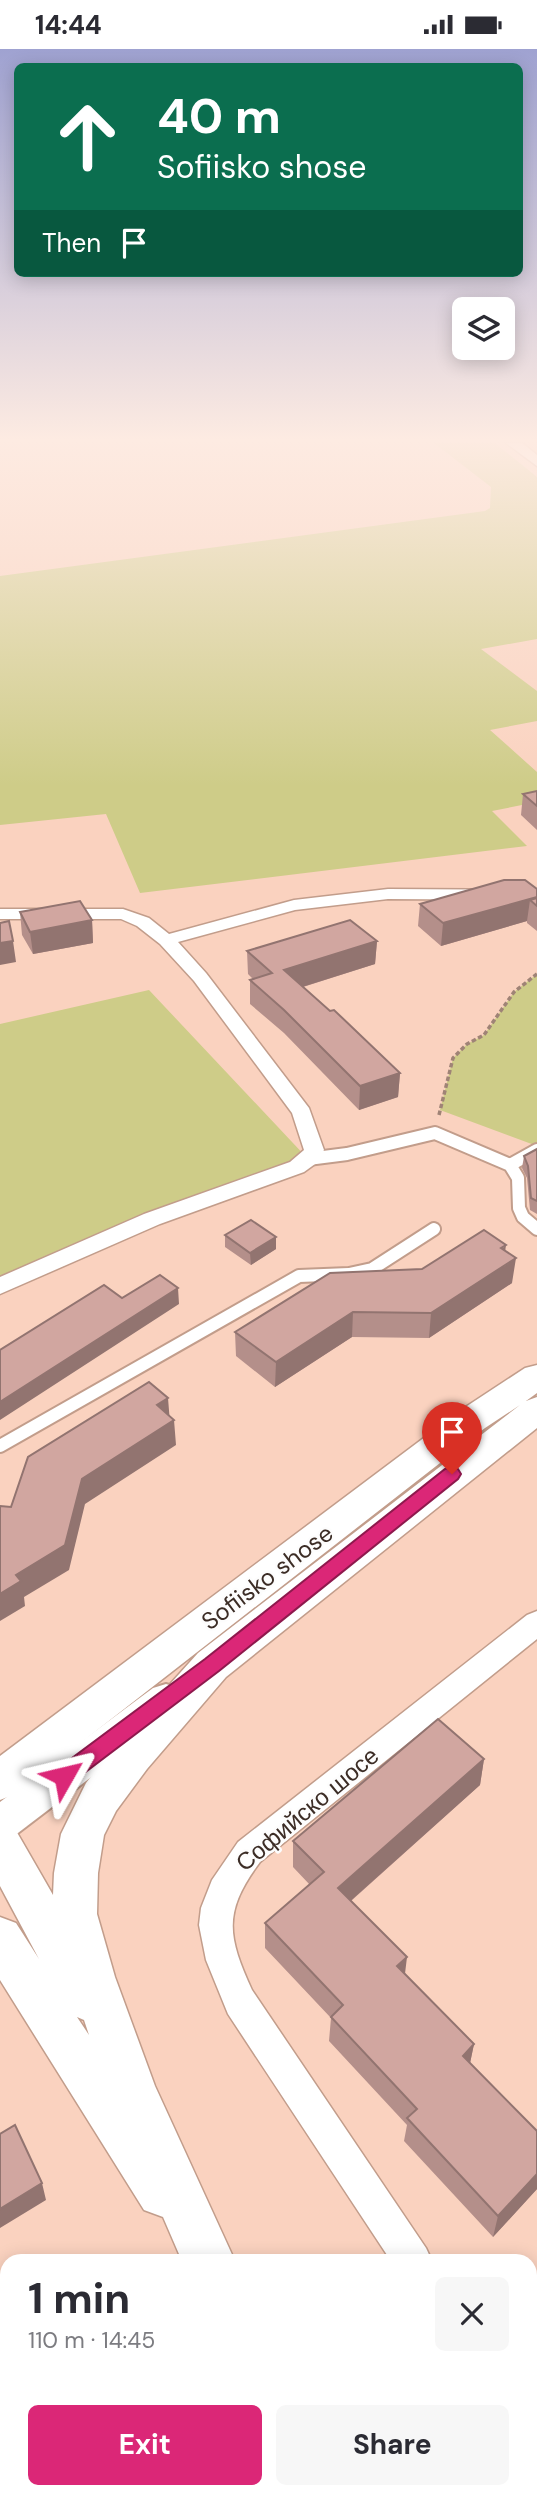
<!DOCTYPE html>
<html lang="en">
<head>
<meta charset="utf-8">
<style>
	:root { --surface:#fff; --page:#f7f7f7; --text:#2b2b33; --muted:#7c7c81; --accent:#db2777 }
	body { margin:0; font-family:"DM Sans",sans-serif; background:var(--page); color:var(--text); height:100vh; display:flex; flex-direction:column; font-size:26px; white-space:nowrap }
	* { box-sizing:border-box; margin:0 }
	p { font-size:23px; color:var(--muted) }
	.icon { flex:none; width:38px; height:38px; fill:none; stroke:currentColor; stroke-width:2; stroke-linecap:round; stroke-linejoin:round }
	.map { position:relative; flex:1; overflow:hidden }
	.drawer { position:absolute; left:0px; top:2205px; width:537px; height:245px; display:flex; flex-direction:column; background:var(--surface); border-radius:21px 21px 0 0; box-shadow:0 4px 18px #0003 }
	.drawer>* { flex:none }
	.hud { position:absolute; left:14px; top:14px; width:509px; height:214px; border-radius:10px; box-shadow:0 4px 18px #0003; background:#0b6e4f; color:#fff; overflow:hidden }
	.tools { position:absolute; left:452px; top:248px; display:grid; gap:14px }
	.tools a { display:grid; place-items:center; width:63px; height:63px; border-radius:10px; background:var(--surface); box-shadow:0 4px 18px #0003; font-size:35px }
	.pin { position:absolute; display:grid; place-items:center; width:60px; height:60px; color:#fff; margin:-72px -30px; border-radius:50% 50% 50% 0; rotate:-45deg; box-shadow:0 0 7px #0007 }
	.pin .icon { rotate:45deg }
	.me { position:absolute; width:77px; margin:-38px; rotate:53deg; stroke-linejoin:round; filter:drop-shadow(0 0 5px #0008) }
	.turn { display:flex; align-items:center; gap:24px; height:147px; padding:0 28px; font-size:32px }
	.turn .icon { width:91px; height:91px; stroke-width:2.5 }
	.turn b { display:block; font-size:49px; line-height:60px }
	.then { display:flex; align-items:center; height:66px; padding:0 28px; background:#0003; gap:14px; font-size:26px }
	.round { display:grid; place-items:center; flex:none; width:74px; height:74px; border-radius:10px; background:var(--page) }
	.headline { display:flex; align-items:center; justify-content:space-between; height:119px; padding:0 28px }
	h1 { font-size:42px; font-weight:700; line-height:52px }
	.button { display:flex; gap:14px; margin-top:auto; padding:14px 28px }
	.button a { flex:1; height:80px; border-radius:10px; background:var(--accent); color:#fff; font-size:28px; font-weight:700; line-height:80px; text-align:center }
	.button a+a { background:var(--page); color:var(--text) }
	.status { display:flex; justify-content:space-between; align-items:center; height:49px; padding:0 35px; background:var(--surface); direction:ltr }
	.status svg { height:19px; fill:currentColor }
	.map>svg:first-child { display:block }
</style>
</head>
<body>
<div class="status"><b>14:44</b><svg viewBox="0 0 49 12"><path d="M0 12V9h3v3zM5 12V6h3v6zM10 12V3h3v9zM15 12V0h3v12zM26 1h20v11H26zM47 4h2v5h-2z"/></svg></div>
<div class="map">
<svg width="537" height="2450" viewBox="0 0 537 2450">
	<rect width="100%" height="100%" fill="#fad2bf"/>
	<path fill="#cecc88" d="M434,394H495L537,428V590L481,600L537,642V672L490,681L537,723V753L492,762L527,797L140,844L106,765L0,776V527L485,462L490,459L491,438Z
		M537,925V1097L440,1061L453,1009L467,995L484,986L514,943Z
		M149,941L308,1110L0,1237V975Z"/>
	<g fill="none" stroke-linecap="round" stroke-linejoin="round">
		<g stroke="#c29d8b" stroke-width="16">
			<path id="service" d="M308,1110L347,1105L435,1084L510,1116L518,1129L519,1159L523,1168L537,1180
				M510,1116L537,1101
				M0,1397L299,1227L349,1225L372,1220L434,1180"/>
		</g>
		<g stroke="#c29d8b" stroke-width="3">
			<path id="minor" d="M388,840L537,841V851L388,850L295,861L178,893L206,924L309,1059L324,1101L315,1115L304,1123L160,1175L0,1245V1228L144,1165L290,1113L304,1101L292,1064L194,932L160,895L137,877L121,870H0V860H123L149,869L169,885L294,851Z
				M537,1562V1590L260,1813C223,1863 227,1886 252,1941L426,2199L432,2212H391L228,1965L206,1911L199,1876L201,1859L212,1831L238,1793L527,1566Z
				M530,2366L537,2369V2417L530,2414Z
				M7,2406V2443H19L0,2450V2409Z"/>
		</g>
		<g stroke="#c29d8b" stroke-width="4">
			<path id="tertiary" d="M166,1635L179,1639L184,1650L179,1661L14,1787L0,1793V1753L153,1639Z"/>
		</g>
		<g stroke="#c29d8b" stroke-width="3">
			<path id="secondary" d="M506,394H522L537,406V417Z
				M537,1316V1344L526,1352L537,1348V1379L226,1628L147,1720L116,1762L104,1786L98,1824L97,1865L115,1928L155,2037L235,2212H182L163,2168L144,2161L0,1931V1868L16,1874L39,1910L0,1837V1774L15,1780L53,1846L54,1824L61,1785L86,1734L117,1694L198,1604L520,1356L485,1379L15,1745L0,1751V1707L461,1361L525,1319ZM77,1968L84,1971L89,1986Z
				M309,2443H368L371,2450H312Z"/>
		</g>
		<path stroke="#9f8376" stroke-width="3.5" stroke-dasharray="4.5 2.5" stroke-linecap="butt" d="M439,1066L453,1009L467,995L484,986L514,943L537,925"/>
		<use href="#service" stroke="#fff" stroke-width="12"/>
		<use href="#minor" fill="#fff" fill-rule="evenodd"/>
		<use href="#tertiary" fill="#fff" fill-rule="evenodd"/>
		<use href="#secondary" fill="#fff" fill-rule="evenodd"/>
	</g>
	<path fill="#b48f8a" d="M537,742V781L521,766L523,745Z
		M537,840V882L527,874V872L441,897L418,877L420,855Z
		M20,863L92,871L93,894L33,905L22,886Z
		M377,892L375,915L303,938L400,1024L398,1048L359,1061L284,984L250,955V931L253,930L248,925L247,902Z
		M537,1100V1165L530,1161L527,1129L522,1119L524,1107Z
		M225,1186L276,1188V1200L251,1216L225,1198Z
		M422,1220L512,1234L429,1289L352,1288L275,1338L236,1307L235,1283Z
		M484,1710L480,1736L351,1852L405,1925L474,1995L470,2014L537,2082V2140L493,2188L404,2092L407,2076L329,1992L331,1969L265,1899V1874L310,1836L293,1818V1792Z
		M537,2250V2288L530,2278V2255Z"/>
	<path fill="#927470" d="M537,848V857L530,851L527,872L441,897L443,874Z
		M92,871L93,894L33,905L30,883Z
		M13,892L16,913L0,916V894Z
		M377,892L375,915L283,944L284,921Z
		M400,1024L398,1048L359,1061L360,1037Z
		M276,1188V1200L251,1216L250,1204Z
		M506,1196L503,1218L516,1209L512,1234L429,1289L431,1264Z
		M178,1239L179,1255L0,1371V1353Z
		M353,1263L352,1288L275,1338L276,1313Z
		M168,1349L170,1374L157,1356Z
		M174,1371L176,1396L85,1455L69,1521L24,1548L25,1557L0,1572V1545L16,1526L82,1430Z
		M484,1710L480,1736L337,1864L338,1839Z
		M407,1908L404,1933L397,1917Z
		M474,1995L469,2019L463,2007Z
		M537,2125V2140L493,2188L498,2167Z
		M42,2134L46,2151L0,2179V2160Z
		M149,2443H161L151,2450H139Z"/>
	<path fill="#d1a6a0" stroke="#927470" stroke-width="2" d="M537,742V757L523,745Z
		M504,831H525L537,840V848L443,874L420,855Z
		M537,849V857L530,851Z
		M80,852L92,871L30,883L20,863Z
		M350,871L377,892L284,921L330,962L334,961L400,1024L360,1037L284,961L250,931L272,924L247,902Z
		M9,872L13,892L0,894V874Z
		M537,1100V1152L531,1149L528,1117L524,1107Z
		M251,1171L276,1188L250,1204L225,1186Z
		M484,1181L506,1196L501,1199L516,1209L431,1264L353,1263L276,1313L235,1283L330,1224L422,1220Z
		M160,1226L178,1239L0,1353V1301L104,1236L122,1249Z
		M149,1333L168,1349L157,1356L174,1371L82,1430L65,1496L16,1526L21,1532L0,1545V1457L11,1458L28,1408Z
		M438,1670L484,1710L338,1839L407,1908L397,1917L474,1995L463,2007L537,2082V2125L498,2167L407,2069L417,2060L331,1968L343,1956L265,1874L324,1823L293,1792Z
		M15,2076L42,2134L0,2160V2085Z
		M537,2250V2275L530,2265V2255Z
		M15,2443H17L20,2450H5Z
		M101,2443H149L139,2450H104Z"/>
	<linearGradient id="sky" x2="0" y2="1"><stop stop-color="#9fa2d1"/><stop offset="0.53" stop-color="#fdebe2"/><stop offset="1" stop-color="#fdebe2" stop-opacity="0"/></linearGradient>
	<rect width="537" height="737" fill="url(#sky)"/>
	<path fill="#db2777" stroke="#8e194d" stroke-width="2" d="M452,1418L458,1420L461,1425L458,1430L219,1622L71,1734L64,1737L56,1734L53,1727L56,1721L205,1610L445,1420Z"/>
	<g text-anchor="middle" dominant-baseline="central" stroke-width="5" stroke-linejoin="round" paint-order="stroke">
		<g font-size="24" fill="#3c2d26" stroke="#fdfdfd">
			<text transform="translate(267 1528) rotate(-37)">Sofiisko shose</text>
			<text transform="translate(307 1760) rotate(-40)">Софийско шосе</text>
		</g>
	</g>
</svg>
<div class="tools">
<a><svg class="icon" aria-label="layers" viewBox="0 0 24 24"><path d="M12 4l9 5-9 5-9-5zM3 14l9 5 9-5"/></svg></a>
</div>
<div class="pin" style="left:452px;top:1425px;background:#d93025"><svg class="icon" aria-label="arrive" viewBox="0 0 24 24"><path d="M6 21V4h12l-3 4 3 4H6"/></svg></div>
<svg class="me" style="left:64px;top:1727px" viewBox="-20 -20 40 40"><path d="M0-17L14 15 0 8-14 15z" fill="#db2777" stroke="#fff" stroke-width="4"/></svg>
<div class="hud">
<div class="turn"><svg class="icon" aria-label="ahead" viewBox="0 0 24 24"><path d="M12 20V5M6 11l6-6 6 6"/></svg><div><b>40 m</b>Sofiisko shose</div></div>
<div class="then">Then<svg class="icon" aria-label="arrive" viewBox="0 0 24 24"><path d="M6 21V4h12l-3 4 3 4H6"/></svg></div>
</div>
<section class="drawer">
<div class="headline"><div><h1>1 min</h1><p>110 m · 14:45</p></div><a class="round"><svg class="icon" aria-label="close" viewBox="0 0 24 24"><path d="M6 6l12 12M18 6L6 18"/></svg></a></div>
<div class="button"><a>Exit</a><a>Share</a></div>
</section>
</div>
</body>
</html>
